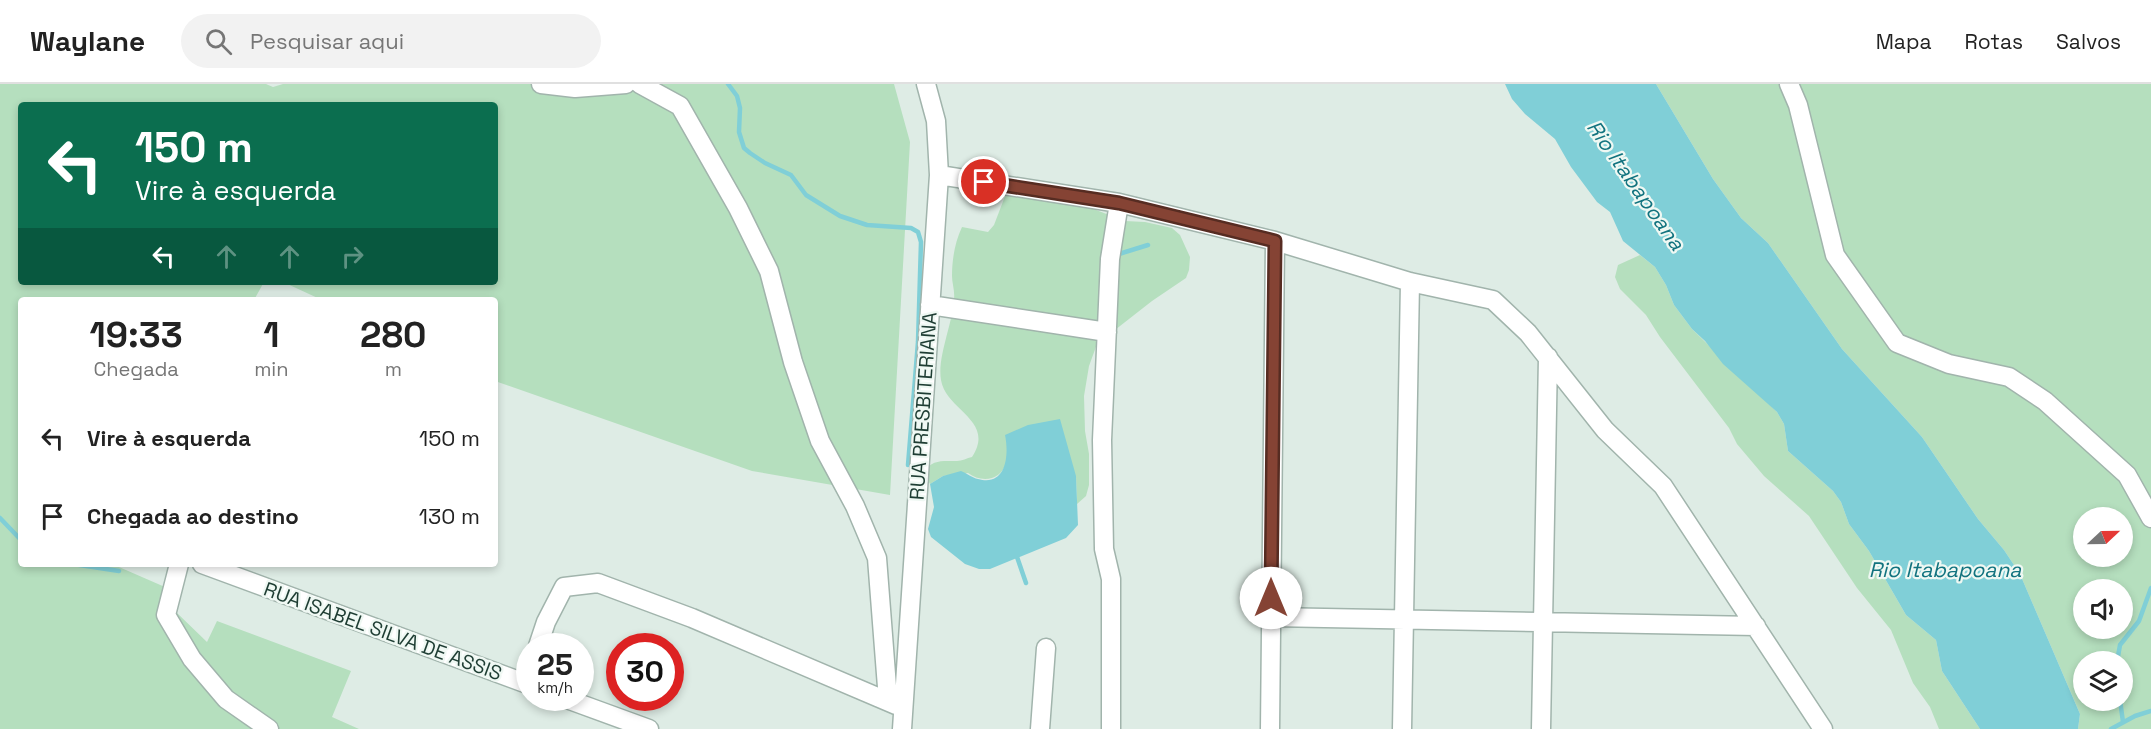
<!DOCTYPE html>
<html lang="pt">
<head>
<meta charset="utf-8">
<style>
	:root { --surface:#fff; --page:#f2f2f2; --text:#222; --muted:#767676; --line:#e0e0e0 }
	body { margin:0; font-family:"Space Grotesk",sans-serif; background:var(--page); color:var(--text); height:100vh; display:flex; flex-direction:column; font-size:22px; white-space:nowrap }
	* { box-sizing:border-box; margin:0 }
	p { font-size:20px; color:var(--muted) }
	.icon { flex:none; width:33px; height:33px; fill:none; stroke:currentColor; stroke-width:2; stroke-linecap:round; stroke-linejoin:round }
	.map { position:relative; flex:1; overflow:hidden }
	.drawer { position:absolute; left:18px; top:213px; width:480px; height:270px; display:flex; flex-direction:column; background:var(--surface); border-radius:6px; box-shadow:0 3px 9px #0003 }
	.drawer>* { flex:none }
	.banner { position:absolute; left:18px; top:18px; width:480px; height:183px; border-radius:6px; box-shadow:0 3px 9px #0003; background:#0b6e4f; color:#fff; overflow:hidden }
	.needle { width:39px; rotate:68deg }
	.fabs { position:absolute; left:2073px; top:423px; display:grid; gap:12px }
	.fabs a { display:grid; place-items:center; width:60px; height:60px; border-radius:50%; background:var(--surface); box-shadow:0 3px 9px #0003; font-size:30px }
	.speed { position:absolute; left:516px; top:549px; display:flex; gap:12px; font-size:30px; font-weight:700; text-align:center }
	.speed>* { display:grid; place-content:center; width:78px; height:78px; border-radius:50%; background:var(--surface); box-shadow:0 3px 9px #0003; line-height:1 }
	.speed small { font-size:15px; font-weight:400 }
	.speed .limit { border:9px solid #d22; background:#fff; color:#111 }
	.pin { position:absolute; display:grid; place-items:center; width:51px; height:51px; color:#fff; margin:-26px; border:3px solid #fff; border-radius:50%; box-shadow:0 2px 6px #0007 }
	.me { position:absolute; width:66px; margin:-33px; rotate:0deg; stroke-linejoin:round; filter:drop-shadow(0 0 4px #0008) }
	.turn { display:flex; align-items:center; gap:21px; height:126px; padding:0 18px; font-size:27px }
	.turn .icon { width:78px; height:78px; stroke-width:2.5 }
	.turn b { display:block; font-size:42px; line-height:51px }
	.lanes { display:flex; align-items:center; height:57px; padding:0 18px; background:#0003; justify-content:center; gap:30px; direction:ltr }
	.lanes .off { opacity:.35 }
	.eta { display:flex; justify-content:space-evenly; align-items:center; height:102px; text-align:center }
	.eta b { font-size:36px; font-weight:600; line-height:42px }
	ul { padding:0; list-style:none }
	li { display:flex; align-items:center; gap:18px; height:78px; padding:0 18px }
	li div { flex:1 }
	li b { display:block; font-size:22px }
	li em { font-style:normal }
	header { display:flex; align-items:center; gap:36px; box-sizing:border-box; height:84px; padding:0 30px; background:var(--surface); border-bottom:2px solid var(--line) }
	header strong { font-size:28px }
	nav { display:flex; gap:33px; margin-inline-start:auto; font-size:21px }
	.search { width:420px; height:54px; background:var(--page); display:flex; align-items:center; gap:15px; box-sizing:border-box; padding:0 21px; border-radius:33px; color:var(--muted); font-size:22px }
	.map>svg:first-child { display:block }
</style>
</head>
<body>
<header>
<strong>Waylane</strong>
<div class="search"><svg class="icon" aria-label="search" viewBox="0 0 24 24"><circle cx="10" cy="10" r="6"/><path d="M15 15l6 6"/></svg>Pesquisar aqui</div>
<nav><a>Mapa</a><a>Rotas</a><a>Salvos</a></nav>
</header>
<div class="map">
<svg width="2151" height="645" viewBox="0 0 2151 645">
	<rect width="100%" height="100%" fill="#deece5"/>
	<path fill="#b5dfbe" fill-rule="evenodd" d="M0,0H266L273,3L283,0H531L568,8L612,0H894L910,58L890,411L752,387L495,297V216H322L283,198H495V21H21V198H264L254,216H21V480H120L119,483L181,510L177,522V529L207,558L217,537L351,587L332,633L359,645H0Z
		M1656,0H2151V645H2078L2080,630L2020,490L2004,466L1978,435L1922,353L1842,265L1768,159L1741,134L1713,95ZM2084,434H2122V472H2084ZM2084,506H2122V544H2084ZM2084,578H2122V616H2084Z
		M1007,107H1046L1125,137L1145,138L1172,144L1180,151L1190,173L1189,186L1186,194L1152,217L1097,260L1089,282L1084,312L1085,347L1089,370V401L1086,412L1077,420L1076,392L1007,360C1007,366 1008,373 1006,379C1001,397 981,399 968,389L943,392L930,400L924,388C932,375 943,377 957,377C962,377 967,374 972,373C996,336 946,327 941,296C937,273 953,239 954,215C955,207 952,199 952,192C952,175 955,158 962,143L988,148L994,141Z
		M1640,171L1655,183L1666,201L1674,221L1692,245L1777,328L1784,340L1788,367L1833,407L1841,418L1849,440L1869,467L1906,531L1936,556L1942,587L1980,645H1939L1930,623L1913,599L1891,546L1857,504L1809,432L1764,392L1737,360L1729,344L1660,253L1646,231L1620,205L1615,193L1618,181Z"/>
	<path fill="#80cfd7" d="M1505,0H1656L1713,95L1741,134L1768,159L1842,265L1922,353L1978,435L2004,466L2020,490L2080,630L2078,645H1980L1942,587L1936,556L1906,531L1869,467L1849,440L1841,418L1833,407L1788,367L1784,340L1777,328L1723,280L1705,257L1692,245L1674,221L1666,201L1655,183L1623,157L1610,128L1597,118L1571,83L1555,55L1525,30L1512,15Z
		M1060,335L1076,392L1078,441L1066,454L990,485H979L965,480L931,453L928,445L934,423L930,400L943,392L961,387C967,389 972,394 978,395C1007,403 1009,370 1005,351L1028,341Z"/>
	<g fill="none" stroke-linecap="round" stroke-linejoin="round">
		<path stroke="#80cfd7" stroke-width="4.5" d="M728,0L737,12L740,24L739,48L744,64L750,69L765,79L791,91L806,111L840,132L867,141L911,144L918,148L921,158L918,258L908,381
			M1119,170L1148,161
			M0,434L21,456
			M1016,470L1026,499
			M73,480L119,487
			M2117,578L2120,561L2139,537L2151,504
			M2120,616L2123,638
			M2111,645L2135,632L2151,627"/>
		<g stroke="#a1b4ac" stroke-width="21">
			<path id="minor" d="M541,0L575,4L626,0
				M640,0L680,22L738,124L769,187L793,278L820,357L855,422L877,474L888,616
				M939,91L1119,119L1275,157L1410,198L1493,216L1528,249L1605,346L1663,402L1823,645
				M930,221L1107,248
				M179,480L166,531L192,575L226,615L269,645
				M202,480L530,601
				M1271,533L1756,542
				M538,562L546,538L564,503L598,499L692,534L896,621
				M564,614L649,645
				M902,645L939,91L936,37L926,0
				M1040,645L1046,564
				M1111,645V495L1104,465L1102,356L1110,175L1119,119
				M1270,645L1275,157
				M1402,645L1410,198
				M1541,645L1548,273"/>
		</g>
		<g stroke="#a1b4ac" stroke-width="21">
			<path id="tertiary" d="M1789,0L1798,21L1835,171L1897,259L1949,280L2009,293L2045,317L2127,391L2151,434"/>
		</g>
		<use href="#minor" stroke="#fff" stroke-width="18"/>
		<use href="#tertiary" stroke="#fff" stroke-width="18"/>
	</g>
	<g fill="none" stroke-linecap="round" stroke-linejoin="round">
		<g stroke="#562c22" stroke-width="15">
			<path id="route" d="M984,98L1119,119L1275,157L1271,514"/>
		</g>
		<use href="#route" stroke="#854334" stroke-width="10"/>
	</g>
	<g text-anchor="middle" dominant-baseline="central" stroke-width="4.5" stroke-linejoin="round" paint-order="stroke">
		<g font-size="20" fill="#1e3d33" stroke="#eff8f3">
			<text transform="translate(923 322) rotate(-86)">RUA PRESBITERIANA</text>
			<text transform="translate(383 547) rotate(20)">RUA ISABEL SILVA DE ASSIS</text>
		</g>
		<g font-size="21" font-style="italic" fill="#12737f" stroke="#eff8f3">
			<text transform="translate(1636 101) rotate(55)">Rio Itabapoana</text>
			<text x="1945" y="485">Rio Itabapoana</text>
		</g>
	</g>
</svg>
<div class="fabs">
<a><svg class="needle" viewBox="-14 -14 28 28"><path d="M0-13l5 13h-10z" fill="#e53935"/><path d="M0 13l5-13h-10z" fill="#767676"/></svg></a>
<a><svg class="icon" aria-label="sound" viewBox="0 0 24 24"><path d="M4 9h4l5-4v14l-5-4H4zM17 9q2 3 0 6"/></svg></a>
<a><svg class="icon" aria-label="layers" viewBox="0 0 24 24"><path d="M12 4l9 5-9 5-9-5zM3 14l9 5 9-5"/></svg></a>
</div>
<div class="speed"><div>25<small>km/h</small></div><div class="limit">30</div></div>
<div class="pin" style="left:984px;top:98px;background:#d93025"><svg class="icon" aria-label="arrive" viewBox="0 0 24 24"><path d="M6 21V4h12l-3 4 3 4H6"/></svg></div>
<svg class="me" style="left:1271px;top:514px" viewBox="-20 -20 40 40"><circle r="19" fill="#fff"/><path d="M0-13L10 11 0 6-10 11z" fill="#854334"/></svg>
<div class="banner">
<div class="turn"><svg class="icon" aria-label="left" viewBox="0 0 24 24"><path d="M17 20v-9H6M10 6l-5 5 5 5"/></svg><div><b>150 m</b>Vire à esquerda</div></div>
<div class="lanes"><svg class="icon" aria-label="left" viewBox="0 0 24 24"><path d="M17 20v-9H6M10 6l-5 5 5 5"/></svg><svg class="icon off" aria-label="ahead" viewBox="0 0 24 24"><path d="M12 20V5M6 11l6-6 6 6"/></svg><svg class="icon off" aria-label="ahead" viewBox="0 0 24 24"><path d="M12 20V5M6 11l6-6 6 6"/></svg><svg class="icon off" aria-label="right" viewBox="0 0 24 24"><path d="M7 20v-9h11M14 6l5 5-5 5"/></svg></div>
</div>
<section class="drawer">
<div class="eta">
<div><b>19:33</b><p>Chegada</p></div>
<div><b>1</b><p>min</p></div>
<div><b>280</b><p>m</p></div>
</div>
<ul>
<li><svg class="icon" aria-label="left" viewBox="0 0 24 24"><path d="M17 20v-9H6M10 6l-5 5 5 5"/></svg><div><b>Vire à esquerda</b></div><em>150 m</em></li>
<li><svg class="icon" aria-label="arrive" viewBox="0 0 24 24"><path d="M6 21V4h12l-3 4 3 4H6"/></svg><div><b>Chegada ao destino</b></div><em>130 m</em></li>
</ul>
</section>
</div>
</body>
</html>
